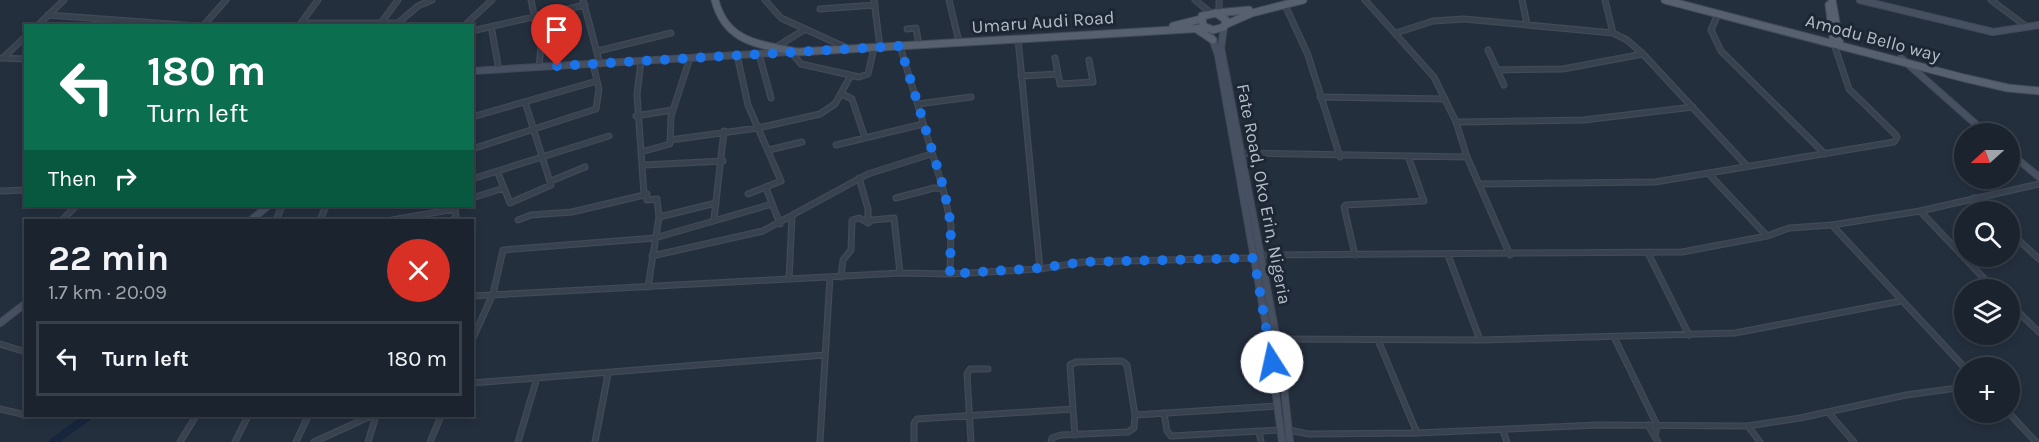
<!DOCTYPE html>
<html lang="en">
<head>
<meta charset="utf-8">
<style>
	:root { --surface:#1b232e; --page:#242b36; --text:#f1f3f6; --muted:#a0a4aa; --line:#39404a }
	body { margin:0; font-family:Karla,sans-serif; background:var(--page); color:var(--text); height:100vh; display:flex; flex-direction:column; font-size:22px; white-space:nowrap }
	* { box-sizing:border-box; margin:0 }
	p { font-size:20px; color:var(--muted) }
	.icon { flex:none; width:33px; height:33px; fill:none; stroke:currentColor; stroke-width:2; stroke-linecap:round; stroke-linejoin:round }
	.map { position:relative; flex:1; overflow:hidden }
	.panel { position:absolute; left:24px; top:219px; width:450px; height:198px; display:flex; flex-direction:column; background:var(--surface); border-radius:0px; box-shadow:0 3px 9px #0003,0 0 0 2px var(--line) }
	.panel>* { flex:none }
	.top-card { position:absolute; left:24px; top:24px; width:450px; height:183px; border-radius:0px; box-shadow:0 3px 9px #0003,0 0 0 2px var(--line); background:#0b6e4f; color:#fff; overflow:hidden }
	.needle { width:39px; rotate:249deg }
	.buttons { position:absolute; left:1954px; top:123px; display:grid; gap:12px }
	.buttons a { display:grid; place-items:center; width:66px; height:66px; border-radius:50%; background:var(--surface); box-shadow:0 3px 9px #0003,0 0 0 2px var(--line); font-size:30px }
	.pin { position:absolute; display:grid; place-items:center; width:51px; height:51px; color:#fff; margin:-62px -26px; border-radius:50% 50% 50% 0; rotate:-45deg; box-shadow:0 0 6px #0007 }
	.pin .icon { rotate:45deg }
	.me { position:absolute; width:66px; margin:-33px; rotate:350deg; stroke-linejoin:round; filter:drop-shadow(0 0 4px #0008) }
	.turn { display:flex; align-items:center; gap:21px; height:126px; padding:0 24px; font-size:27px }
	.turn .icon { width:78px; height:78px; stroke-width:2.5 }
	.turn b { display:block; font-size:42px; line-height:51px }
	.then { display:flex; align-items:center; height:57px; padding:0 24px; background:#0003; gap:12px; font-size:22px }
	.round { display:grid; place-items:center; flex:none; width:63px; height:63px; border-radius:32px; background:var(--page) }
	.head { display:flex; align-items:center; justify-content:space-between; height:102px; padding:0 24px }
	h1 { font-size:36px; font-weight:700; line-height:45px }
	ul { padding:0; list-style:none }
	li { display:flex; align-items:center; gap:18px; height:75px; margin:0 12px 9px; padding:0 12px; border:3px solid var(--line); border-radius:0px }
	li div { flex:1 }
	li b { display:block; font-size:22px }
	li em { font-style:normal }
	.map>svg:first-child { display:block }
</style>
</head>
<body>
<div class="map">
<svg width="2039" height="442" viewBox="0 0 2039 442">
	<rect width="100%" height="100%" fill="#242f3e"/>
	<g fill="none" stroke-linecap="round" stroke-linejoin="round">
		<path stroke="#17263c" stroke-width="8" d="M53,442L89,416"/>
		<g stroke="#414a57" stroke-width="7">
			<path id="street" d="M531,0L541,46L539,67
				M583,0L600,64
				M765,0L781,18L847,48
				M874,0L880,47
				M949,0L959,42
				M1195,0L1211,13
				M1219,0V13
				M1365,0L1434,77L1456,122L1467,157L1510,255
				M1522,0L1527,24
				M1605,0L1613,33
				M1991,0L2027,27
				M1285,5L1308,55L1340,157
				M820,9L875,5
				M1718,14L1711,30L1721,51L1825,154
				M48,15L197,26
				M301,23L318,0
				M302,23H398L418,6L432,0
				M381,23L398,0
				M37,26L64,0
				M203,26L226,0
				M464,26L492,0
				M907,29L916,28L919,45
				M472,31L585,5
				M492,31L499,70
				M1396,33L1433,21L1464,19L1613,33L1627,40L1643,54L1746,165
				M1018,38L1040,269
				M900,46L943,189L951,225L950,274
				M776,47L804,30
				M1488,50L1504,85
				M598,51L671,33
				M791,52L801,64L859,77L868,74L874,48
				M759,54L771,98
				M6,55L26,36
				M737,55L748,105L781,181L748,194
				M0,58L26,59
				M1055,58L1060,84L1093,82L1089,60
				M641,61L637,94L644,195L647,194V200L657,199L659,217L648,287
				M1497,70L1563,69L1643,54
				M1021,76L1058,74
				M842,94L852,99L865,138
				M1320,97L1445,99
				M918,104L971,97
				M636,116L672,110
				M472,117L597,81
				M1456,122L1584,120L1693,107
				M670,140L758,128L820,114L835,104L850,77
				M836,145L923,124
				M472,149L596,109L599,89L593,64
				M769,150L802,142
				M641,152L670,144L671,116L690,58
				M1240,153L1467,157
				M644,165L723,161
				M498,173L510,203L551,185L525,102
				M1708,173L1767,236
				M859,178L868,209V223
				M472,179L609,136
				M551,181L585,167
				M1479,184L1655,182L1894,142L1897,137L1895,134L1849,89L1834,44
				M766,188L780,224
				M0,191L26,190
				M472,198L504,188
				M896,198L934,188L943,189
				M1974,198L1988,212
				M1920,211L1995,290
				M659,217L716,203
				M714,219L724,131
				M62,220L76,206
				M276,220L282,206
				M320,220L326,206
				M392,220L455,209L457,206
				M452,220L456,217L455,209
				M518,220L531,215L572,212L644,195
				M868,223L872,220L894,218L900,273
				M1832,225L1965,368
				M2010,232L2039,259
				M1648,253L1689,335
				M1260,255L1682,252L1767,236L1789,228L1832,225L1920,211L2039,184
				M1355,255L1344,207L1346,205L1424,201L1408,156
				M1448,255L1480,340
				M652,256L763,231L868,174L931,154
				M841,277L843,260L851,250L852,220L859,218L868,223
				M789,279L792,217
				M472,296L900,273L950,274L1040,269L1083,262L1254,258
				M2010,304L2039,332
				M1614,337L1657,425L1655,436
				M1268,339L1480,340L1735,333L1901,301
				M472,340L493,294L503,250L655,238L772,204
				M1378,340L1417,433
				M0,344L26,352
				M472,383L825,355
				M0,409L26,415
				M1073,409L1070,365L1076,362L1122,361L1127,365L1135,415
				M1828,412L1854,442
				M2008,412L2036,442
				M1164,413L1167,431L1171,436L1259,431
				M1648,425L1658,442
				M1748,426L1760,442
				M1289,430L1308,434L1417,433L1598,425L1748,426L1800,418L1906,395L1965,387
				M1503,431L1507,442
				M180,442L196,416
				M235,442L248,416
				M296,442L308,416
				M314,442L371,416
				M368,442L376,416
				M430,442L441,416
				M518,442L537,378
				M595,442L608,374
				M820,442L830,277
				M914,442V423L917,419L1073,409L1075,435
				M971,442L967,374L970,369H988
				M1051,442L1052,438L1061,435L1128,432L1134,428L1135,415L1278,406
				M1261,442L1259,431L1281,430"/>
		</g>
		<g stroke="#414a57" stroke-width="8">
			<path id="secondary" d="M1860,0L1993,32L2039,25
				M1224,27L1221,48L1281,361L1290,442
				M1212,38L1218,55L1270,348L1282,442
				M1901,58L1987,134
				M472,71L788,52
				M2010,153L2039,177
				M251,220L268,206
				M0,323L26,303"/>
		</g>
		<g stroke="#414a57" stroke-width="9">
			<path id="primary" d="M715,0C726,43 759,44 797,52L1206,28
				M1665,0L1964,78L2008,88L2039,91
				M1832,0L1840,45
				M1829,5L1834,44
				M1216,13L1249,10
				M1216,13L1226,20L1224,27L1213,30L1203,26L1202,16Z
				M1227,24L1252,13L1303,0
				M1173,26L1201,19
				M1198,30L1213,40"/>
		</g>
		<use href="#street" stroke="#38414e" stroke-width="4.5"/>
		<use href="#secondary" stroke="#465061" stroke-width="6"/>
		<use href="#primary" stroke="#56606e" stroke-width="7"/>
	</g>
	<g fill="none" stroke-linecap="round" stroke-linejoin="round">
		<path stroke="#1a73e8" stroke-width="10" stroke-dasharray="0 18" d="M557,66L900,46L944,189L951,225L950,274L1040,268L1083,262L1254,258L1272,362"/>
	</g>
	<g text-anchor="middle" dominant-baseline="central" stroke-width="6" stroke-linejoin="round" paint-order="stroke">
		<g font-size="18" fill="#b4bcc9" stroke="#1d2633">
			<text transform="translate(1043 22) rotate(-4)">Umaru Audi Road</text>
			<text transform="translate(1873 38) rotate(15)">Amodu Bello way</text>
			<text transform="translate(1264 194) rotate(79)">Fate Road, Oko Erin, Nigeria</text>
		</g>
	</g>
</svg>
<div class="buttons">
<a><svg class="needle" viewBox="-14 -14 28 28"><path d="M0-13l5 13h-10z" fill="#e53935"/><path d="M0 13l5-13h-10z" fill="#a0a4aa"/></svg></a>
<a><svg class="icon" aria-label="search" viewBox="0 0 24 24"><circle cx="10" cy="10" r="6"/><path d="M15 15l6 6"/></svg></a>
<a><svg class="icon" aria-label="layers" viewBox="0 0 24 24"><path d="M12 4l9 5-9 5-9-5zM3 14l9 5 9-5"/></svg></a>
<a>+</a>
</div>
<div class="pin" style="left:557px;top:66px;background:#d93025"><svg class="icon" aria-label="arrive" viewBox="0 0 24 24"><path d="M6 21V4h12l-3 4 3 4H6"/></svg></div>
<svg class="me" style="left:1272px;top:362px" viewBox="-20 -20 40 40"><circle r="19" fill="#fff"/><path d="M0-13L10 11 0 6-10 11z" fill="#1a73e8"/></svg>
<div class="top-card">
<div class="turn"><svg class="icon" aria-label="left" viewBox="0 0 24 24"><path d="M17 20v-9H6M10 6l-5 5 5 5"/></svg><div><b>180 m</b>Turn left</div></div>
<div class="then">Then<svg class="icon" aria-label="right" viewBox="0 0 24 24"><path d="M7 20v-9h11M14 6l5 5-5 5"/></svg></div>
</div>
<section class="panel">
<div class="head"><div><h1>22 min</h1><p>1.7 km · 20:09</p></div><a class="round" style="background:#d93025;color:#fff"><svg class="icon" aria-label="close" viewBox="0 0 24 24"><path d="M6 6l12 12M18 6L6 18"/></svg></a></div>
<ul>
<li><svg class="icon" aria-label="left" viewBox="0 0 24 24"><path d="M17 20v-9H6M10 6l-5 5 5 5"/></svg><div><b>Turn left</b></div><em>180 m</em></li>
</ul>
</section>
</div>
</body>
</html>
